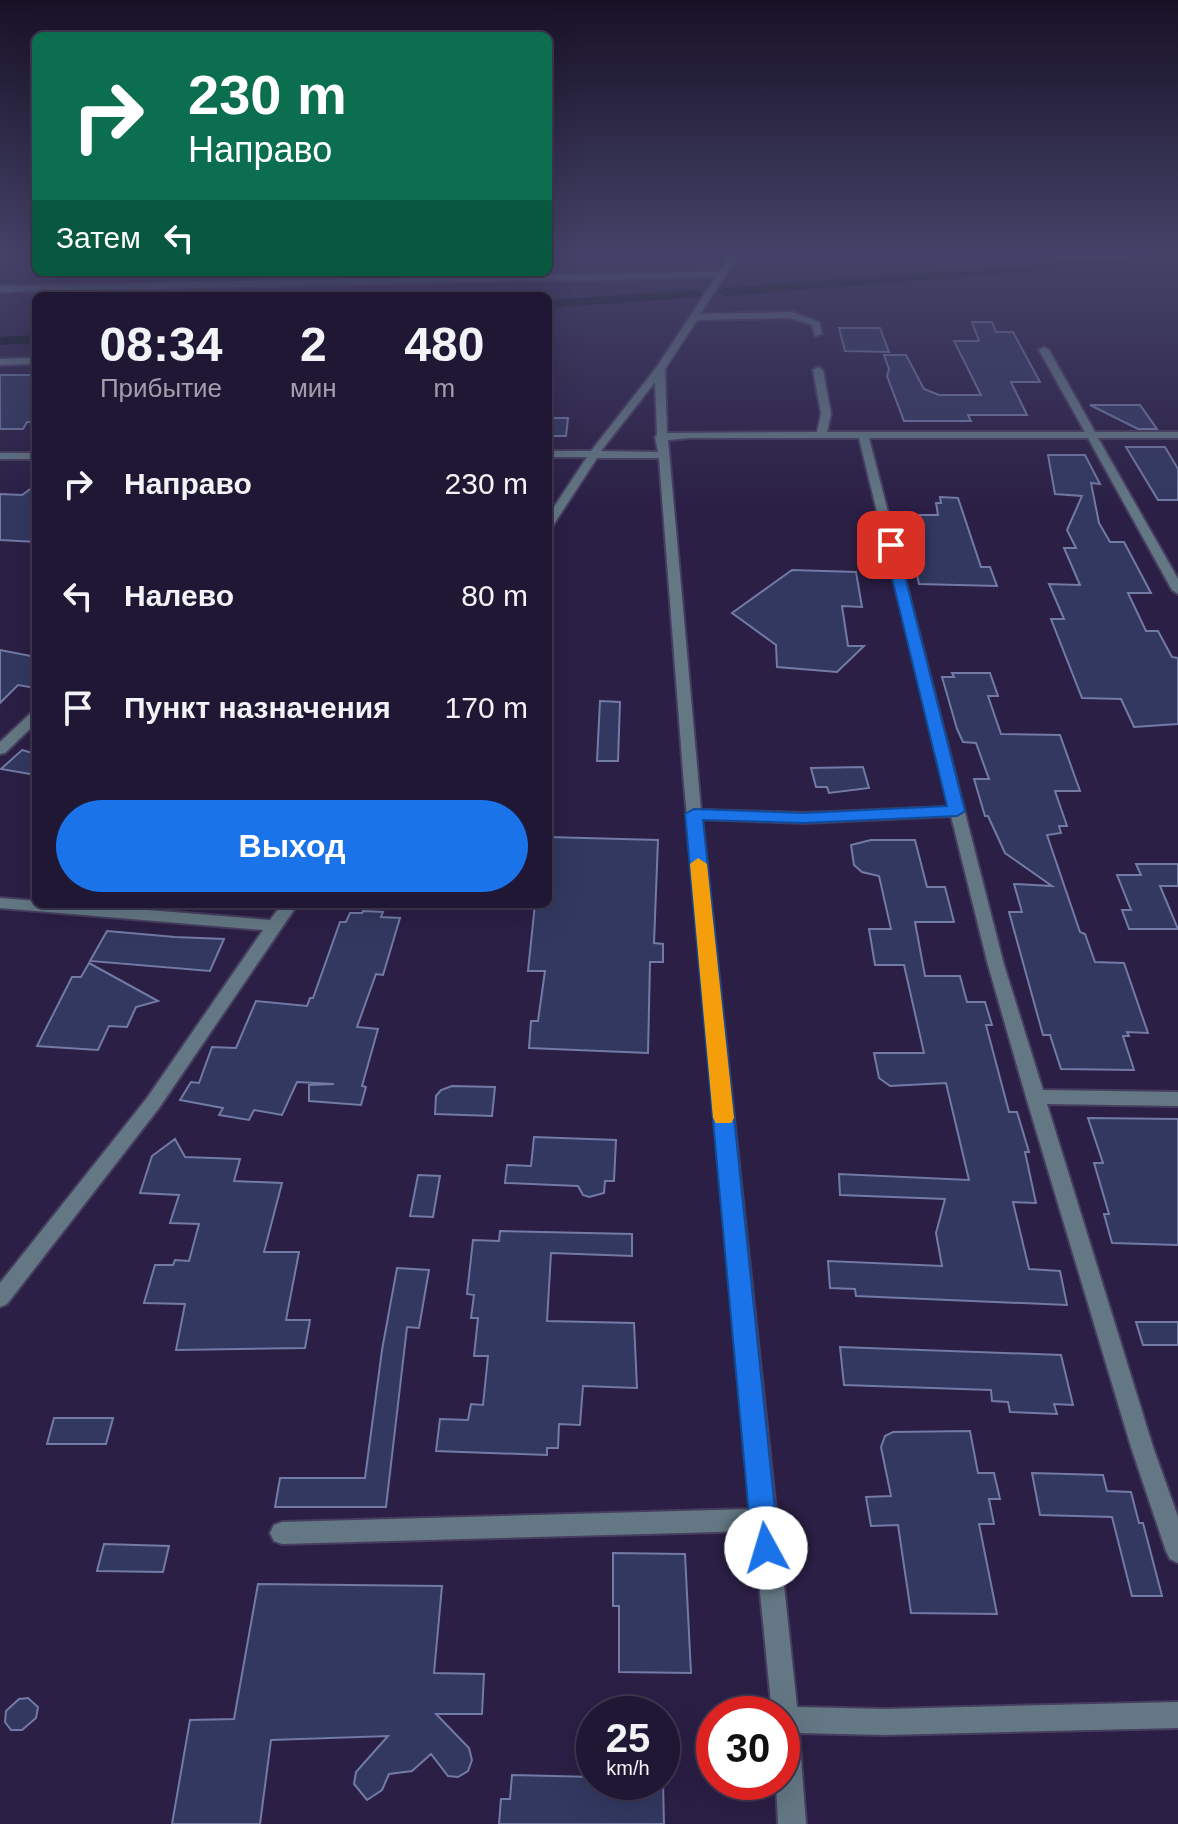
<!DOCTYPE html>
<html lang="ru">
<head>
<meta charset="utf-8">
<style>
	:root { --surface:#201734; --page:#28203c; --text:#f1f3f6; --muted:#a29fac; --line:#3d364f; --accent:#1a73e8 }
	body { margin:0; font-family:Helvetica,sans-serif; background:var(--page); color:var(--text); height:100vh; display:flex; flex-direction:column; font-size:30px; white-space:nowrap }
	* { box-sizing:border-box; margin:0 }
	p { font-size:26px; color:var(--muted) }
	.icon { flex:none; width:44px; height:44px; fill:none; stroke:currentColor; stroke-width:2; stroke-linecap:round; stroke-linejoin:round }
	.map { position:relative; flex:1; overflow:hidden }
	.panel { position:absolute; left:32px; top:292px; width:520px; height:616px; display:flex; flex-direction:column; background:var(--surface); border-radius:12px; box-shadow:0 8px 32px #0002,0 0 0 2px var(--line) }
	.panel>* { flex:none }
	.hud { position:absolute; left:32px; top:32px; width:520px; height:244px; border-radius:12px; box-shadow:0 8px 32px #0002,0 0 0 2px var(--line); background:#0b6e4f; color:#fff; overflow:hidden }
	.speed { position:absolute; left:576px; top:1696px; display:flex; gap:16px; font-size:40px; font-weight:700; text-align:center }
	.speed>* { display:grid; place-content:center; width:104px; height:104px; border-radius:50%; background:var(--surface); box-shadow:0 8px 32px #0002,0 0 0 2px var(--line); line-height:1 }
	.speed small { font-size:20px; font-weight:400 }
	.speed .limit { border:12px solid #d22; background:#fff; color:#111 }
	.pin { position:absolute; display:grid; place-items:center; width:68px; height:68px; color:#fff; margin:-34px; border-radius:16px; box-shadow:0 4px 12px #0006 }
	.me { position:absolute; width:88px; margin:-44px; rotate:354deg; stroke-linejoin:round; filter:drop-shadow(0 0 6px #0008) }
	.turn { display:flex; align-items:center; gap:28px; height:168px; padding:0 24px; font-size:36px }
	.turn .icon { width:104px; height:104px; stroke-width:2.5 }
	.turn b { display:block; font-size:56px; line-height:68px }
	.then { display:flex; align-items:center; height:76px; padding:0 24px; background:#0003; gap:16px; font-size:30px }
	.eta { display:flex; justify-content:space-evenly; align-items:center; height:136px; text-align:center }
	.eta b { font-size:48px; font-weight:700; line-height:56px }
	.cta { display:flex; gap:16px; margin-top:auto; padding:16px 24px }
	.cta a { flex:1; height:92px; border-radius:48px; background:var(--accent); color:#fff; font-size:32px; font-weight:700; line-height:92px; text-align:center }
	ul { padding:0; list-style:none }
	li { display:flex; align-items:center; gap:24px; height:112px; padding:0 24px }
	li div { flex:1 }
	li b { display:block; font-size:30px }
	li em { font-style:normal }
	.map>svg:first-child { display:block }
</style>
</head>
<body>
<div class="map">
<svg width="1178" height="1824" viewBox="0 0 1178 1824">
	<rect width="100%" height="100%" fill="#2b1f45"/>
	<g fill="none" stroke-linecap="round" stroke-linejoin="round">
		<path fill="#03100d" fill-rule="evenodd" d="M1160,254H1178V260L724,296L717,292L724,288Z
			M696,290L703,294L701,297L548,308V300Z
			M36,335V343L0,345V337Z"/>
	</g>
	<path fill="#323860" stroke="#727aa6" stroke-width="2" d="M972,322H992L996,332H1013L1040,382H1011L1027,415H968L971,421H904L887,376L889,369L884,355H906L924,389L939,395H981L954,341H979Z
		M839,328H880L889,352L845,351Z
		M0,375H36V422H27L23,429H0Z
		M1090,405H1140L1157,429H1138Z
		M548,418H568L566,436H548Z
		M1126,447H1165L1178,469V500H1158Z
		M1048,455H1085L1100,484L1091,483L1099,523L1110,542H1124L1151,593H1128L1146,631H1158L1172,657L1178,658V724L1134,727L1121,699L1082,698L1051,619H1064L1049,584L1080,585L1064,548H1076L1067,530L1082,496L1055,494Z
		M36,485V542L0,540V494L22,495Z
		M940,497L958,498L981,567H990L997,586L919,584L910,544L920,545L912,515H938L936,503H941Z
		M792,570L856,572L862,607L842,606L848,646H864L837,672L777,667L776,645L732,613Z
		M0,650L36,657V688L18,685L0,703Z
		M952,673H990L998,696H988L1001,734L1060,735L1080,791H1055L1067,826H1059L1061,833L1047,835L1080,932L1085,934L1095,962L1124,963L1148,1033L1127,1032L1129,1036H1123L1134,1070L1061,1069L1050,1035H1043L1009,912H1022L1014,884L1052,886L1005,853L988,816H985L974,779H989L976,743L963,742L957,729L942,677H954Z
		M600,701L620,702L618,761H597Z
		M22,750L36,754V775L1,769Z
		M863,767L869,788L829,793L827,787H816L811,768Z
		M548,837L658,840L654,943L663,944V962H650L648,1053L529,1048L531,1021H538L545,971H528L535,904H548Z
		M871,840H915L927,887H945L954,922H915L925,976H960L967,1002H985L992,1025H986L1009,1112H1017L1029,1152H1025L1036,1203L1013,1202L1029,1269L1060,1271L1067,1305L856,1296L855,1289L830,1288L828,1261L942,1266L936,1233L945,1199L840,1195L839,1174L969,1180L946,1083L890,1086L879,1078L874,1053H924L904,965H875L869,929H891L879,876L862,872L854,865L851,845Z
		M1136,864H1178V886H1160L1178,929H1129L1122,910H1131L1117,875H1141Z
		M363,911L383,912L381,917L400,918L383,975L376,974L357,1027L378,1029L362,1086L366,1087L361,1105L309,1101V1085L334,1084L297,1082L282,1115L254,1110L249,1120L219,1115L223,1108L180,1100L191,1082L199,1083L212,1047L236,1048L256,1001L307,1006L310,998H313L340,922H346L350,913H362Z
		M107,931L175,937L224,939L210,971L90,961Z
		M89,963L158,1001L136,1007L127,1027L109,1026L98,1050L37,1046L72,977H81Z
		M452,1086L495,1087L492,1116L435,1114L436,1096L441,1090Z
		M1088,1118L1178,1119V1245L1112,1243L1104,1214H1109L1094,1163H1103Z
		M534,1137L616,1140L614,1181H605L604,1193L589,1197L583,1195L578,1186L505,1183L507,1165L531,1166Z
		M175,1139L185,1157L240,1159L234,1181L282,1183L264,1252H299L286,1320H310L305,1348L176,1350L185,1304L144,1303L155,1265H173L175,1260L189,1261L199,1224L170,1223L179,1195L140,1193L152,1156Z
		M418,1175L440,1176L433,1217L410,1216Z
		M500,1231L632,1234V1256L551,1253L547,1321L634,1323L637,1388L583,1386L580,1425L559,1424L558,1448H547V1455L436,1451L440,1419L468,1420L471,1404L483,1405L488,1356H474L478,1318H471L474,1295L467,1294L473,1240L499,1241Z
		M397,1268L429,1270L419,1328L407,1327L386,1507H275L280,1478H365L382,1350Z
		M1136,1322H1178V1345H1143Z
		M840,1347L1061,1355L1073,1405L1054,1404L1057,1414L1010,1412L1008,1402L992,1401L991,1390L844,1385Z
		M54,1418H113L106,1444H47Z
		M970,1431L978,1473H994L1000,1499H989L994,1524H979L997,1614L911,1613L898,1525L871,1526L866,1497L891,1496L881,1447L885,1436L893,1432Z
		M1032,1473L1103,1475L1107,1491L1131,1492L1139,1523H1143L1162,1596H1132L1112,1517L1040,1515Z
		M104,1544L169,1546L163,1572L97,1571Z
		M613,1553L685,1554L691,1673L619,1672V1606H613Z
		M258,1584L442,1586L434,1673L484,1674L482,1714H436L469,1748L472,1760L468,1771L458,1777L448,1776L431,1754L412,1771L389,1774L382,1790L367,1800L354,1784L356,1772L388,1736L271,1740L260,1824H172L190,1720L234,1719Z
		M28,1698L38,1707L36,1718L22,1730H11L5,1722L6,1711L19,1699Z
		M512,1775L594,1777V1782H663L664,1824H499L501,1799H510Z"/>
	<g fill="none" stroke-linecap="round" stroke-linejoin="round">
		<g stroke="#473d5f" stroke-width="4">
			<path id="minor" d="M731,254H739L700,314L792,312L819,322L822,334L815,336L812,325L791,318L697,320L665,369L667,433L817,432L821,414L813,370L818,367L823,370L831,414L827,432H1085L1039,350L1044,347L1049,350L1095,432H1178V438H1098L1178,579V594L1172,590L1088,438H869L1004,965L1043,1090L1178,1092V1106L1047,1104L1153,1447L1178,1517V1563L1170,1559L1166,1551L1131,1447L1026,1097L988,965L951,816L804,823L702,819L797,1707L885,1709L1178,1702V1728L885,1735L799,1733L806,1824H778L776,1782H782V1714H772L754,1531L282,1544L274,1541L270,1533L274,1525L282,1522L752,1509L684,785L659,458H597L552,527L548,528V516L587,457H548V451H591L656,368L716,277L0,292V286L719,272ZM655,382L657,435L655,437L658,452L601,451ZM691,438H859L949,807L804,813L701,810L668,440Z
				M36,358V364L0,365V359Z
				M0,453H36V459H0Z
				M36,712V723L5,753L0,754V742L31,713Z
				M0,898L36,901V904H74L270,920L282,904H298L159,1108L7,1304L0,1307V1283L147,1098L263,930L0,908Z"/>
		</g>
		<use href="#minor" fill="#637884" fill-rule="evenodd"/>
	</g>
	<linearGradient id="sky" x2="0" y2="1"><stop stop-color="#181126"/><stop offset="0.5" stop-color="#444268"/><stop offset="1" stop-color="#444268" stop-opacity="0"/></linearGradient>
	<rect width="1178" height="509" fill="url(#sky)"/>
	<path fill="#1a73e8" stroke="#114b97" stroke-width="2" d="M891,541L897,545L965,811L957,816L804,823L703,820L779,1548L775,1558L766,1561L756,1558L752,1548L685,814L694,809L804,813L947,806L884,545Z"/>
	<path fill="#f59e0b" d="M698,858L707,864L734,1118L731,1123H716L713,1118L690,864Z"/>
</svg>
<div class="speed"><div>25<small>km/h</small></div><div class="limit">30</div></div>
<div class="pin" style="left:891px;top:545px;background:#d93025"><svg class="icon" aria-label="arrive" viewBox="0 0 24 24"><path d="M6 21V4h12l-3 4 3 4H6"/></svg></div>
<svg class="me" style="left:766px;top:1548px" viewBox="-20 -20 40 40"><circle r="19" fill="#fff"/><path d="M0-13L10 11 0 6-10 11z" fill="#1a73e8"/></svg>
<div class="hud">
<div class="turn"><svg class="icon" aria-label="right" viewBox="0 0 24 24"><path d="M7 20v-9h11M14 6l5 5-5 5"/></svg><div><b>230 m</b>Направо</div></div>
<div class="then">Затем<svg class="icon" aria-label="left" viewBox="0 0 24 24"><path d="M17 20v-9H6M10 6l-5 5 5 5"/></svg></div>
</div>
<section class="panel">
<div class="eta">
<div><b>08:34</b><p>Прибытие</p></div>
<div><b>2</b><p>мин</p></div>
<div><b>480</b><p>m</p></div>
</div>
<ul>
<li><svg class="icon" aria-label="right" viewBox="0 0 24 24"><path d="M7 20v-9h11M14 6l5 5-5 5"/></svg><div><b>Направо</b></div><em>230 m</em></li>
<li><svg class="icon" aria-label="left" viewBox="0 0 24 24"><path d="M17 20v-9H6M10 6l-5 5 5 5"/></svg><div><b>Налево</b></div><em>80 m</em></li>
<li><svg class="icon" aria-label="arrive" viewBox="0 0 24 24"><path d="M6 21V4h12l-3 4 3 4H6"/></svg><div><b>Пункт назначения</b></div><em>170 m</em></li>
</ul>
<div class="cta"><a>Выход</a></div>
</section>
</div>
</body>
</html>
